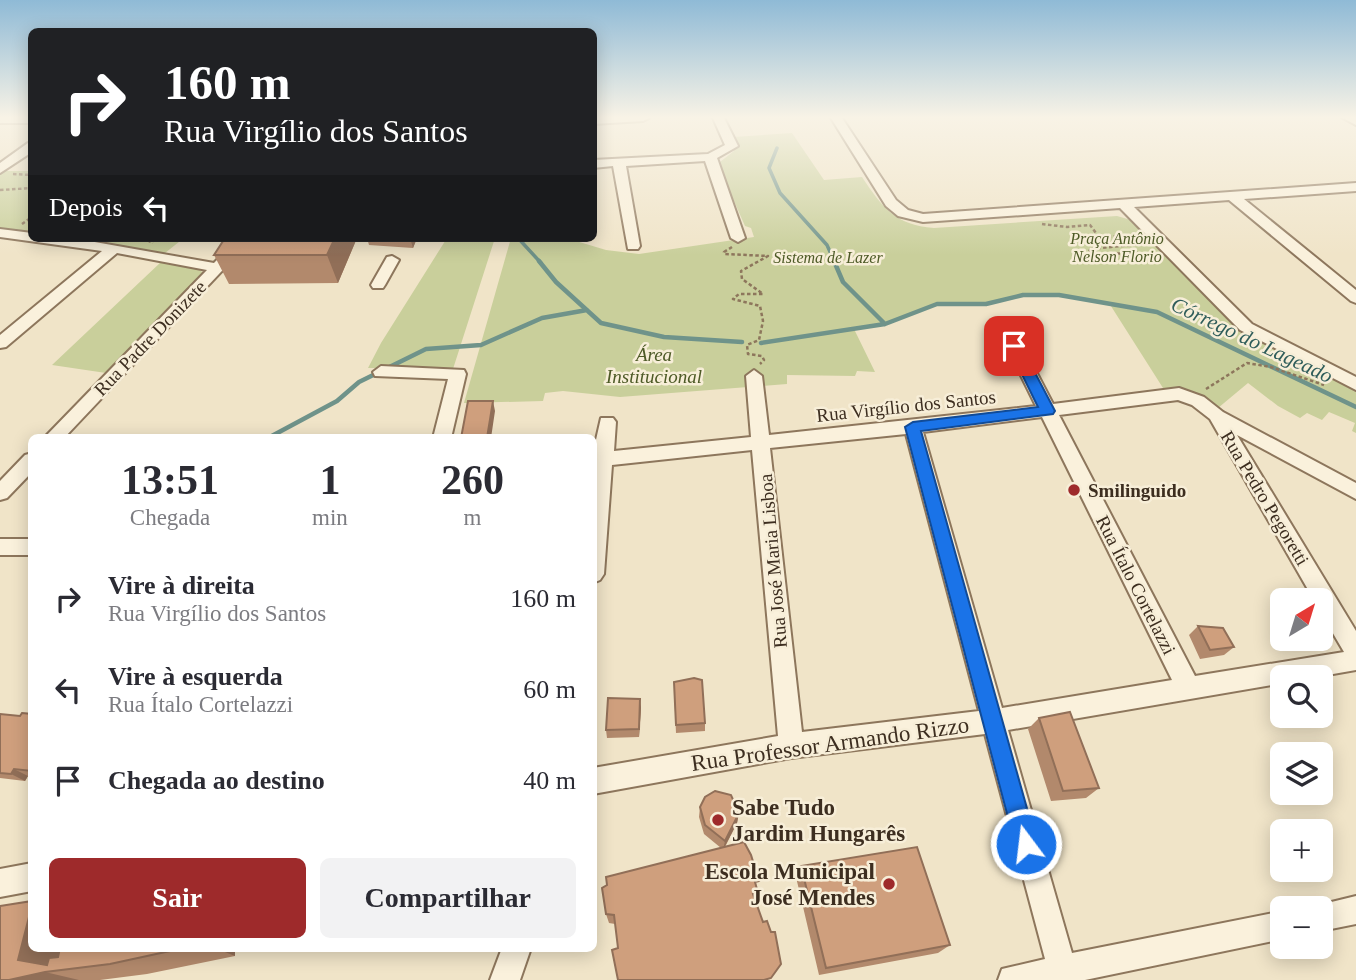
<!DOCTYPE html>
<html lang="pt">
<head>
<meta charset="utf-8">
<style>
	:root { --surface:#fff; --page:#f2f2f3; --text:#2b2b33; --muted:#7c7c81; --accent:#9e2a2b }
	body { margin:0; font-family:"Times New Roman",serif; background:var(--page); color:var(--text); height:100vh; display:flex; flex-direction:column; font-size:26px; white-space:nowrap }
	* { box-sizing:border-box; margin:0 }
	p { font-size:23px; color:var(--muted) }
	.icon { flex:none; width:38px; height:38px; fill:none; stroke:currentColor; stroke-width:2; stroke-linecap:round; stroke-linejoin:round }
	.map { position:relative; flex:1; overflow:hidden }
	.side { position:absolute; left:28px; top:434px; width:569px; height:518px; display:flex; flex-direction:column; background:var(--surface); border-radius:10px; box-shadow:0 4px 18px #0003 }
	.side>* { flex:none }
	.guide { position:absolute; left:28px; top:28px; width:569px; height:214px; border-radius:10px; box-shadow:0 4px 18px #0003; background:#202124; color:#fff; overflow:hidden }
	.needle { width:46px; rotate:38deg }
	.controls { position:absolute; left:1270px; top:588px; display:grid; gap:14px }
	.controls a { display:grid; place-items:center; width:63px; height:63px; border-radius:10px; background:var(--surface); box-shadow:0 4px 18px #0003; font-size:35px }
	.pin { position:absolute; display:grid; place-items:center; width:60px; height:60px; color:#fff; margin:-30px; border-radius:14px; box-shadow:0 4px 10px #0006 }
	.me { position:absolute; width:77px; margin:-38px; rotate:345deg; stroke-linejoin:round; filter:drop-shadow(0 0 5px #0008) }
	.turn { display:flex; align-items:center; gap:24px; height:147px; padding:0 21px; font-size:32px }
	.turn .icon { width:91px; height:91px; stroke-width:2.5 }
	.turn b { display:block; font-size:49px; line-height:60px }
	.then { display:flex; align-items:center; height:66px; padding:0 21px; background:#0003; gap:14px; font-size:26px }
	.eta { display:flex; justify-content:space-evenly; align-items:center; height:119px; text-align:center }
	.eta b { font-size:42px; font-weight:700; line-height:49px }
	.action { display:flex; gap:14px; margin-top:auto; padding:14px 21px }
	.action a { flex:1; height:80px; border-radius:10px; background:var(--accent); color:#fff; font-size:28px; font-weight:700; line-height:80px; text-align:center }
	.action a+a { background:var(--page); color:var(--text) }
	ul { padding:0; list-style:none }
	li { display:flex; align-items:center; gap:21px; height:91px; padding:0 21px }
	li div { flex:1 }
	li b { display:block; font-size:26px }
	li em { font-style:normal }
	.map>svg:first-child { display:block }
</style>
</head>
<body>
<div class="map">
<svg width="1356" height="980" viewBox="0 0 1356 980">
	<rect width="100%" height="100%" fill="#f0e4c8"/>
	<path fill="#c9cf9b" d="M792,133L824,180L862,177C882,207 895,225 934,228L1117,216L1131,220L1238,327L1356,392V433L1352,431L1355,423L1329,412L1322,420L1307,413L1300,418L1278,406L1248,383L1218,408L1183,389L1163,388L1109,303L1059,295H1023L986,304H937L885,324L854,329L875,372L857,371L855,376L787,375V384L620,397L563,391L545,393L543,401L464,403L511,238H566L606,250L639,254L754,237L751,228L745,226L719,167L720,162L734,151L733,137Z
		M4,171H31V232L0,229V173Z
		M74,238H184L165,253Z
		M447,238H495L453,369L368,368L381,343Z
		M161,262L198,268L203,273L106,373L52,365Z"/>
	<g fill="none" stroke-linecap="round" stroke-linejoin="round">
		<path stroke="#6f938a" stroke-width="3.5" d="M777,148L769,168L780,193L827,245L835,263
			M518,238L541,263"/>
		<path stroke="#6f938a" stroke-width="4.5" d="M539,261L556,282L601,323L664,337L742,342
			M834,261L843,282L885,324
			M761,343L885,324L937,304H986L1023,295H1059L1157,312L1356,407
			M268,438L337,401L359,382L426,349L481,345L542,318L587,310"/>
		<g stroke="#8d765c" stroke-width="4">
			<path id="minor" d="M0,118H32V123H0Z
				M593,118H649L643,121L593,124Z
				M713,118H724L738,146L717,158L745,238L738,242L731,238L705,161L626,166L640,246L638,249H628L613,166L593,168V160L708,154L725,145Z
				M831,118H842L896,200L908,210L923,214L1356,183V191L1244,199L1356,290V303L1351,301L1229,200L1134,207L1252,324L1356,377V390L1240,330L1120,208L923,222L898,216L886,206Z
				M1343,118H1356V125Z
				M28,143H32V152L0,173V163Z
				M0,229L32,233V238H72L214,263L238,238H253L64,438H44L207,270L117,253L6,347L0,348V335L102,251L0,237Z
				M392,256L399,260L385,285L383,288H373L371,285L387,257Z
				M1008,328L1016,333L1053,404L1179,388L1204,397L1223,412L1356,483V499L1237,435L1356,631V670L1316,677H1283V683L1008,730L1072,953L1283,911V939L1085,980H998L1002,969L1045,959L985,734L791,758L593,794V768L778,736L752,450L612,465L604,574L600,580L593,583V453L601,418H613L616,422L614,451L751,437L746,376L754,370L762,376L769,435L1036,406L1000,333ZM1178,400L1192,405L1210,419L1314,600H1321V613L1344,652L1195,676L1059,415ZM1042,417L1172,680L1002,708L923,432ZM906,434L979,711L802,732L770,448Z
				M381,366L464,370L466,374L451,438H433L448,379L375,376L373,372Z
				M32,453V472L7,498L0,500V481L25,455Z
				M0,539H32V555H0Z
				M32,863V891L0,897V869Z
				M1356,896V924L1321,931V908L1311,907Z
				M502,948H531L520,980H490Z"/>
		</g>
		<path stroke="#8d765c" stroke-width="2.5" stroke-dasharray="3.5 2.5" stroke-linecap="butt" d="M13,174L32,175
			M0,190L32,188
			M22,224L32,217
			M1042,224L1067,227L1090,225L1099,237L1133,235
			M142,238L153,243
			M732,247L724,252L725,254L768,256L741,271L742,279L763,294H739L733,299L760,306L763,321L759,340L747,345L748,354L762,356L764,360L760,364
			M1138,253L1092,254L1089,249L1143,244
			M1206,389L1247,363L1271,367L1324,385"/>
		<use href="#minor" fill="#faf1dc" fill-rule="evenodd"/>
	</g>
	<path fill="#b2896c" d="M225,238H357L338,283L229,284L214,255Z
		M367,238H417L413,248L369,245Z
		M1198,626L1234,647L1224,655L1200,659L1189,635Z
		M674,691L705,723V731L676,733Z
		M641,707L639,737L607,738L606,730Z
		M0,714L20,716L32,714V776H28L25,781L0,778Z
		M1039,718L1099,788L1086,798L1051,801L1028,729Z
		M700,807L739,813L737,823L725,847L757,888L758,893L755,901L618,948L615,924L609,923L606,914L607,885L721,848L704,834L699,817Z
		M801,866L950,945L938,953L819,975L796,877Z
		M32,901V948H235V956L147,974L100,980H0Z"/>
	<path fill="#916f58" d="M335,238H357L338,283L327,255Z
		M410,238H417L413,248Z
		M493,401L495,411L491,438H487Z
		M640,699L641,707L639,737V729Z
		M14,769L28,776L25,781L11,774Z
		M739,813L737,823L723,850L725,841Z
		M29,917L32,918V948H66L62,970L18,960Z
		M215,948H235V956Z
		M45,972L79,980H9Z"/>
	<path fill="#cf9f7d" stroke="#916f58" stroke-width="2" d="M225,238H335L327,255H214Z
		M468,401H493L487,438H461Z
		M1198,626L1223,628L1234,647L1210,650Z
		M694,678L702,680L705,723L676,725L674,682Z
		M608,698L640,699L639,729L606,730Z
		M1070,712L1099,788L1063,791L1039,718Z
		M22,713L32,714V771L14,769L11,774L0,773V714L20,716Z
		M715,791L731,795L739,813L725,841L705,825L700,807L705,797Z
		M744,842L751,855L759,881L755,882L758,893L753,894L763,922L767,921L771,932H775L781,964L771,978L764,980H618L612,950L618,948L614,915L606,914L602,888L607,885L606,877Z
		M917,847L950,945L826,968L801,866Z
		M32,901V917H29L18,960L47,965L49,958L58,957L60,948H184L110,964L45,972L9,980H0V906Z"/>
	<linearGradient id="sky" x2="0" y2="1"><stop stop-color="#8fbad6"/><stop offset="0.46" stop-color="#f8f3e6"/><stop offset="1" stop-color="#f8f3e6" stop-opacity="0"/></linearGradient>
	<rect width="1356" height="255" fill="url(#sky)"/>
	<path fill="#1a73e8" stroke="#114b97" stroke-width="2" d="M1014,342L1021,346L1055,411L1053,414L921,431L1037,844L1034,852L1026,855L1018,852L1015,844L905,427L913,422L1038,407L1008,346Z"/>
	<g fill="#9e2a2b" stroke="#f7eed8" stroke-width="2.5">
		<circle cx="1074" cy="490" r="7"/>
		<circle cx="718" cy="820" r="7"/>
		<circle cx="889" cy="884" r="7"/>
	</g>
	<g text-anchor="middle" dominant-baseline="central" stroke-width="5" stroke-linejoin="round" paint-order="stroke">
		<g font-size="16" font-style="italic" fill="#4d5a26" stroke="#f7eed8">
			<text x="1117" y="238">Praça Antônio<tspan x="1117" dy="18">Nelson Florio</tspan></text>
			<text x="828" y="257">Sistema de Lazer</text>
		</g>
		<g font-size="19" fill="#3d2e20" stroke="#f7eed8">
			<text transform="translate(150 338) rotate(-46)">Rua Padre Donizete</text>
			<text transform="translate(906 406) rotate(-6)">Rua Virgílio dos Santos</text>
			<text transform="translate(1265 498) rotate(59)">Rua Pedro Pegoretti</text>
			<text transform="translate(773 561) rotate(-95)">Rua José Maria Lisboa</text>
			<text transform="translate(1136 585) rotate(63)">Rua Ítalo Cortelazzi</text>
		</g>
		<g font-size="19" font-style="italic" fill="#4d5a26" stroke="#f7eed8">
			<text x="654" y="354">Área<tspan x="654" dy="22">Institucional</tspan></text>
		</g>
		<g font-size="19" font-weight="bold" fill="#3d2e20" stroke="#f7eed8" text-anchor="start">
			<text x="1088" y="490">Smilinguido</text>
		</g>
		<g font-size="21" font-style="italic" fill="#2f5d5a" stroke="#f7eed8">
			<text transform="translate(1252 340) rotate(25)">Córrego do Lageado</text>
		</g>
		<g font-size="23" fill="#3d2e20" stroke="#f7eed8">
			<text transform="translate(830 744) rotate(-8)">Rua Professor Armando Rizzo</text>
		</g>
		<g font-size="23" font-weight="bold" fill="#3d2e20" stroke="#f7eed8" text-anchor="start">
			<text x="732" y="807">Sabe Tudo<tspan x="732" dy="26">Jardim Hungarês</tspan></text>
			<text x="875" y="871" text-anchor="end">Escola Municipal<tspan x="875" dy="26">José Mendes</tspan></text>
		</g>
	</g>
</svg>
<div class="controls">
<a><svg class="needle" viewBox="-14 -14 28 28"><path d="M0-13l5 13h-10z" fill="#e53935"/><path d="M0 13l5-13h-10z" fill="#7c7c81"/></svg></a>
<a><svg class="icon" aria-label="search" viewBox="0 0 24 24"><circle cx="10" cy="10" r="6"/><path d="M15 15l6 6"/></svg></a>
<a><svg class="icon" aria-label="layers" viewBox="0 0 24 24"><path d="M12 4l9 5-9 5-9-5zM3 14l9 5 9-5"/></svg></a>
<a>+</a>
<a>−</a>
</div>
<div class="pin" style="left:1014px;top:346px;background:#d93025"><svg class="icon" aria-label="arrive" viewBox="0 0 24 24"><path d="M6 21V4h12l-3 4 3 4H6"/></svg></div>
<svg class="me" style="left:1026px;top:844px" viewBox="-20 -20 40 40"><circle r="17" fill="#1a73e8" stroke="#fff" stroke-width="3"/><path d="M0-11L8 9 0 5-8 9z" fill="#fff"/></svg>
<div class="guide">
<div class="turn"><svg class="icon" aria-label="right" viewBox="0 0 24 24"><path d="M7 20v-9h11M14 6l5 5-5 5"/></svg><div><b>160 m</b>Rua Virgílio dos Santos</div></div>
<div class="then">Depois<svg class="icon" aria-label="left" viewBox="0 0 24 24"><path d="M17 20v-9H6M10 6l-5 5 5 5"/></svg></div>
</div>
<section class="side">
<div class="eta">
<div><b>13:51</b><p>Chegada</p></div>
<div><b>1</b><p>min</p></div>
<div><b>260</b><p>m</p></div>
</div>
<ul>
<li><svg class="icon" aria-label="right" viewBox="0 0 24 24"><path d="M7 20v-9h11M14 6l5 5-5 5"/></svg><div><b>Vire à direita</b><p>Rua Virgílio dos Santos</p></div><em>160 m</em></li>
<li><svg class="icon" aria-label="left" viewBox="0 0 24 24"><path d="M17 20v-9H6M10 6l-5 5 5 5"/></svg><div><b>Vire à esquerda</b><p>Rua Ítalo Cortelazzi</p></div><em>60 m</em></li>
<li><svg class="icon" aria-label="arrive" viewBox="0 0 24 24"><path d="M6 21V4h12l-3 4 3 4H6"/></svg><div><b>Chegada ao destino</b></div><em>40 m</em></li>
</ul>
<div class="action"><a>Sair</a><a>Compartilhar</a></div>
</section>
</div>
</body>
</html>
